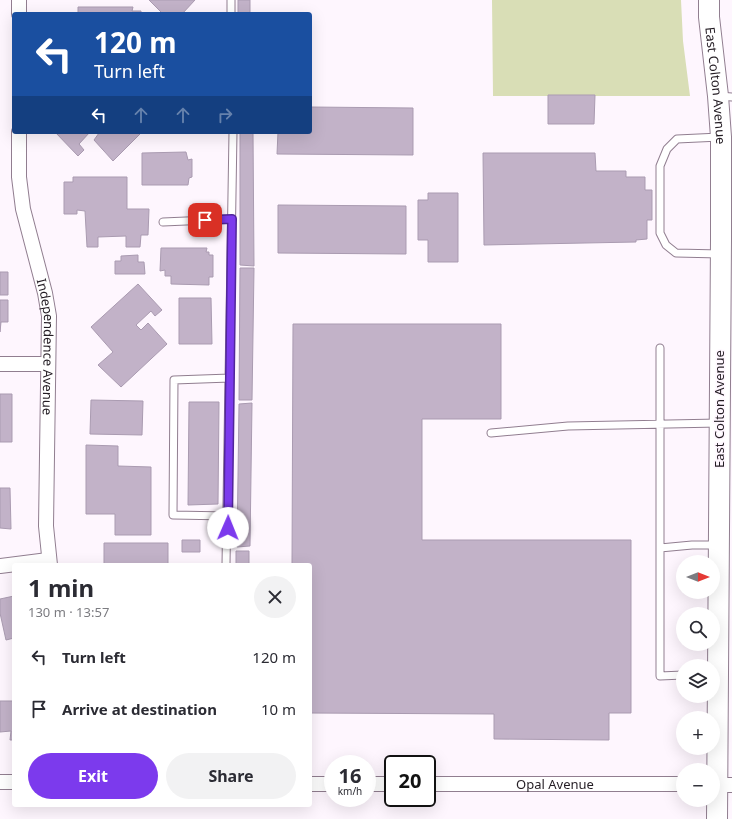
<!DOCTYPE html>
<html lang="en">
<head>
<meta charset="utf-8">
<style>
	:root { --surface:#fff; --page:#f2f2f3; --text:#2b2b33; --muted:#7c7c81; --accent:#7c3aed }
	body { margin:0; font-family:"Noto Sans",sans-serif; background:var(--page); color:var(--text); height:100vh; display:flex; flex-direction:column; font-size:15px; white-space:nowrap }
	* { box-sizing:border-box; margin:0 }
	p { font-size:13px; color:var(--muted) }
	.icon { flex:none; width:22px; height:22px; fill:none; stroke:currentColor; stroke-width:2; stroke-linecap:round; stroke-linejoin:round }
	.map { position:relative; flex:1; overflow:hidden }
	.side { position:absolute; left:12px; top:563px; width:300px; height:244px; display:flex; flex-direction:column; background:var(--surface); border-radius:4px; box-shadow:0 4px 16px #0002 }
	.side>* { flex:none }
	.hud { position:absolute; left:12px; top:12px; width:300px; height:122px; border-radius:4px; box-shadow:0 4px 16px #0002; background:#1a4fa0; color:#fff; overflow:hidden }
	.needle { width:26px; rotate:90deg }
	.controls { position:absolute; left:676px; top:555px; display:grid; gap:8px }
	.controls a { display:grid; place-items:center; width:44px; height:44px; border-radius:50%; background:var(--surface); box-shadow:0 4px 16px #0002; font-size:20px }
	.speed { position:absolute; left:324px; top:755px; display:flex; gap:8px; font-size:20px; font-weight:700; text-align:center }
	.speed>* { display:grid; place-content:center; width:52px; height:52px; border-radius:50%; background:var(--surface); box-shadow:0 4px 16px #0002; line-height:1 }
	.speed small { font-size:10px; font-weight:400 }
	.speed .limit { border:2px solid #111; border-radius:6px; background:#fff; color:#111 }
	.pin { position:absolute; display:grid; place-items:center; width:34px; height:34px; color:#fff; margin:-17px; border-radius:8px; box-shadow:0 2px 6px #0006 }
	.me { position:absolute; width:44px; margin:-22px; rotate:1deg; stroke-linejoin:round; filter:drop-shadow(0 0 3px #0008) }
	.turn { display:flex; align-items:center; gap:14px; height:84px; padding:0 16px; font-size:18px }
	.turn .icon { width:52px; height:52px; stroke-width:2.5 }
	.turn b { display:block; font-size:28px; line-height:34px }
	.lanes { display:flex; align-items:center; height:38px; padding:0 16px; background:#0003; justify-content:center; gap:20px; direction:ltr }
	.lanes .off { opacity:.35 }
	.round { display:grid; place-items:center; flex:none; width:42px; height:42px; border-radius:21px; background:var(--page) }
	.headline { display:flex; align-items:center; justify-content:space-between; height:68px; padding:0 16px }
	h1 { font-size:24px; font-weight:700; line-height:30px }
	.cta { display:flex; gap:8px; margin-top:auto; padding:8px 16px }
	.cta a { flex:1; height:46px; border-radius:24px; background:var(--accent); color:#fff; font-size:16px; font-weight:700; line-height:46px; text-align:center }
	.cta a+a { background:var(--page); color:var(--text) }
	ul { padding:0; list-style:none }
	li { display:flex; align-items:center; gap:12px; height:52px; padding:0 16px }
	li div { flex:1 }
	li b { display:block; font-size:15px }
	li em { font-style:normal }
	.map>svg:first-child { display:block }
</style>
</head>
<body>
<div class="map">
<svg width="732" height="819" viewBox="0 0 732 819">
	<rect width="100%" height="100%" fill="#fef6fe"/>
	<path fill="#d9deb6" d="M492,0H681L683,41L690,96H493Z"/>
	<path fill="#c2b2c8" stroke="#aa9bb1" d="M149,0H195L182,14H163Z
		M238,0H250V14H238Z
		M78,7H133L132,11H141V14H78Z
		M548,95H595L594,124H548Z
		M310,107L413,108V155L277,154L278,132H310Z
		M55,132H90L79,144L84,150L78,156Z
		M98,132H142L113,161L94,140L99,133Z
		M240,132H253L254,266L240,265Z
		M186,152L188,160L192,159V177L189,178L188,185H142V153Z
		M483,153H595L596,171H626V177H645V190H652V220H647V239L636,240V242L484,245Z
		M73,177H127V209H149L148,235H141L140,247H126V236L98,237V247H87L85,211L77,210V214H64V182H73Z
		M428,193H458V262H428V240H418V200H428Z
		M278,205L406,206V254L278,253Z
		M161,248H207L206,252H209V255H213V277H209V285L171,284V276H165V270L160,271Z
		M138,255V262H144L145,274H115V261H121V256Z
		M240,268H254L252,400H239Z
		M0,272H8V295H0Z
		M138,284L162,310L155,316L151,311L136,325L141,330L148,323L167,344L121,387L98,365L113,352L91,327Z
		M179,298H211L212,344H179Z
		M0,300H8V322H1L0,332Z
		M293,324H501V419H422V540H631V713H609V740L494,739V714L310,713V565H292Z
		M0,394H12V442H0Z
		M91,400L143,401L142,435L90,434Z
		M189,402H219L218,504L188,505Z
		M252,403L250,546L237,547L239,404Z
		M86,445L118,446V466L151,467V535H115V514H86Z
		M0,488H10L11,529L0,528Z
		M182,540H200V552H182Z
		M104,543H168V565H104Z
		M236,551H249V565H236Z
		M14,596V638L6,640L0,613V599Z
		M0,701H14V740H10L11,731L0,732Z"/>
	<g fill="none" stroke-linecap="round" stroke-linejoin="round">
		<g stroke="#917e90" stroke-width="9">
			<path id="lane" d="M231,0V14
				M719,96L732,97
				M163,222L232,219
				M720,254L676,253L666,245L660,233V166L667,149L677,139L720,137
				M660,348V676L683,675
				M491,433L568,426L719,423
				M228,516L173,515L174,380L230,378
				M660,548L692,545H718
				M226,565L233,132"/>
		</g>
		<g stroke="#917e90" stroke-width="16">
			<g id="street">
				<path d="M19,0V14"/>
				<path id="s1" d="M19,132V177L23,209L45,293L49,316L46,526L50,565"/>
				<path d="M0,364H48"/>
				<path d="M0,566L48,560"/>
				<path d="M0,782H14"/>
				<path d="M310,784H333"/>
				<path d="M367,784H393"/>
				<path id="s2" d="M427,784H683"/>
				<path d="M713,785H732"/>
			</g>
		</g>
		<g stroke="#917e90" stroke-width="22">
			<g id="secondary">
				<path id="s3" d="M709,0V17L718,96L721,137V240L717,819"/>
			</g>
		</g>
		<use href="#lane" stroke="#fff" stroke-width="7"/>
		<use href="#street" stroke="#fff" stroke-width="14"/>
		<use href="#secondary" stroke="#fff" stroke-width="20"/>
	</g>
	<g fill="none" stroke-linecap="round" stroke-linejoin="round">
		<g stroke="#51269a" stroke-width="10">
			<path id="route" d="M205,220L232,219L228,528"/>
		</g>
		<use href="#route" stroke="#7c3aed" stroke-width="7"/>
	</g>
	<g text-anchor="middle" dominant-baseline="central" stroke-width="3" stroke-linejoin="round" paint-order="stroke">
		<g font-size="13" fill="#241d24" stroke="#fef6fe">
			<text stroke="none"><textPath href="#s3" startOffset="86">East Colton Avenue</textPath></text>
			<text stroke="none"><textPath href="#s1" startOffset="218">Independence Avenue</textPath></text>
			<text transform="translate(719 409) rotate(-90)">East Colton Avenue</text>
			<text stroke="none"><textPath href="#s2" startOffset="128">Opal Avenue</textPath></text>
		</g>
	</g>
</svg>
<div class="controls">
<a><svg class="needle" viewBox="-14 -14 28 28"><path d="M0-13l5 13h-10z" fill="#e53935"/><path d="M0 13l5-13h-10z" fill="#7c7c81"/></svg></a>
<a><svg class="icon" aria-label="search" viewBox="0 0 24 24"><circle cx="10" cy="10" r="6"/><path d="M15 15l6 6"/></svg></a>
<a><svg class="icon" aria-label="layers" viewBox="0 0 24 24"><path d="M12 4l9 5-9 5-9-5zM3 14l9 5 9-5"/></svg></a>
<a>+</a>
<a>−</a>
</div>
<div class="speed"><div>16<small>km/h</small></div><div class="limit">20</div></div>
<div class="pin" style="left:205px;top:220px;background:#d93025"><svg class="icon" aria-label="arrive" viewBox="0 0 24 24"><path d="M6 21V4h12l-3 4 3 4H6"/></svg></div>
<svg class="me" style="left:228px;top:528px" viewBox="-20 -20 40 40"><circle r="19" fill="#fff"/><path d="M0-13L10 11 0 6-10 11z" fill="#7c3aed"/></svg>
<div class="hud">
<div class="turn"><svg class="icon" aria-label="left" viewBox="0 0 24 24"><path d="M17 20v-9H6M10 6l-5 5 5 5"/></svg><div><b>120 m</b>Turn left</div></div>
<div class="lanes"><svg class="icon" aria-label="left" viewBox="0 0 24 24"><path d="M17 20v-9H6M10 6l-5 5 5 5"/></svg><svg class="icon off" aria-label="ahead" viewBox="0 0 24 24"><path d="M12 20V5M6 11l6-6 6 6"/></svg><svg class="icon off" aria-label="ahead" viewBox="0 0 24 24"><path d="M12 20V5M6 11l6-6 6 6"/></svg><svg class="icon off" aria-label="right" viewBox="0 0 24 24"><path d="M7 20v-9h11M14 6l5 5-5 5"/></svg></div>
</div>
<section class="side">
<div class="headline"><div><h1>1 min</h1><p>130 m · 13:57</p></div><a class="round"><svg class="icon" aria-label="close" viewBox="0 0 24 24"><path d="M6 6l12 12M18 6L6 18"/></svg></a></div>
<ul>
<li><svg class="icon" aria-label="left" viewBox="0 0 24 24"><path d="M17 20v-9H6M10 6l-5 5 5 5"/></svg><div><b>Turn left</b></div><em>120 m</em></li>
<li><svg class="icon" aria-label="arrive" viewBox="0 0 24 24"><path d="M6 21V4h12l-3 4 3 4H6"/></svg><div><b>Arrive at destination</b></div><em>10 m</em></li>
</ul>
<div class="cta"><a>Exit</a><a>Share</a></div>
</section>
</div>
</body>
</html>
